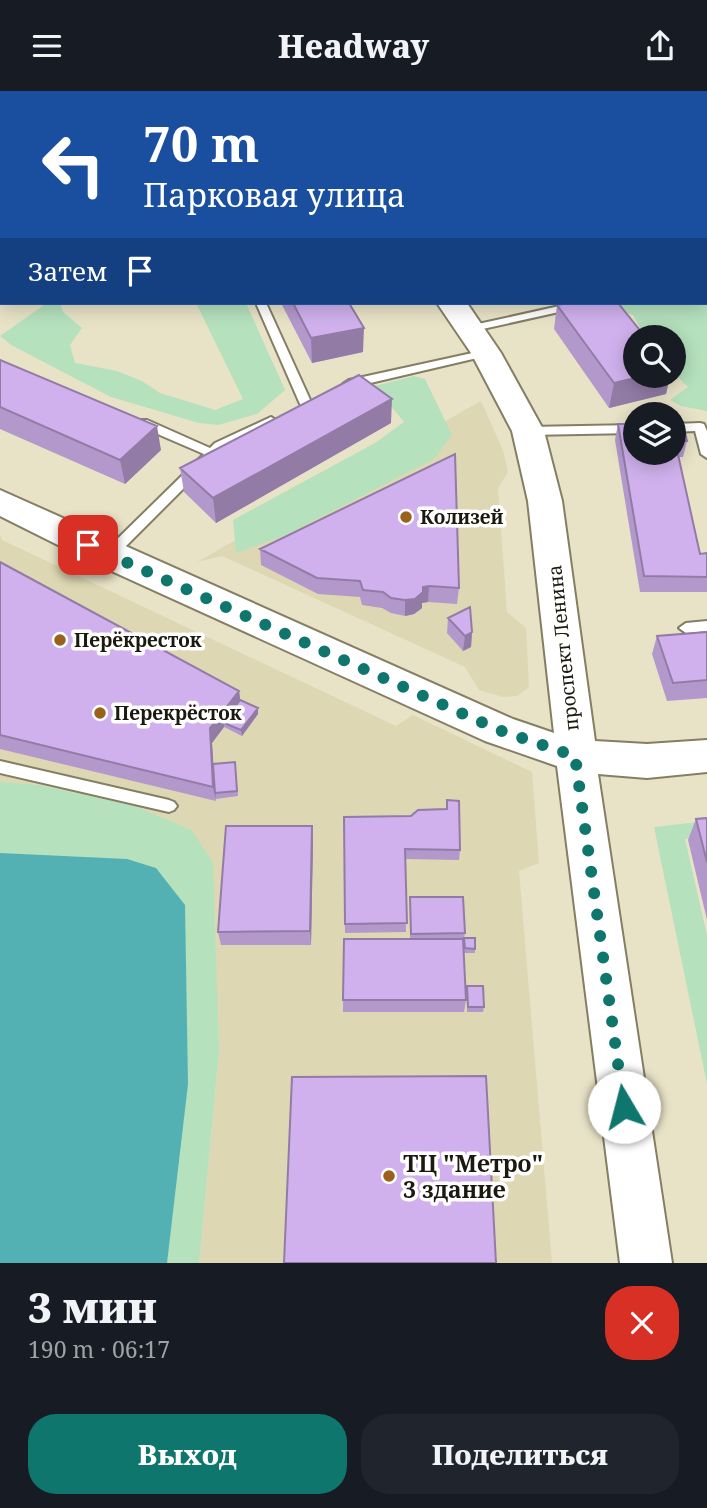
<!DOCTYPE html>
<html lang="ru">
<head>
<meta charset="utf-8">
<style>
	:root { --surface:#171b24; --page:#20242c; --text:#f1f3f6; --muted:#9ea1a6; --accent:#0f766e }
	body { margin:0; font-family:"Noto Serif",serif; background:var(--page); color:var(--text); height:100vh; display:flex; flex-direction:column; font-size:26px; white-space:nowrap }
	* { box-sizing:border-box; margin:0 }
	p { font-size:23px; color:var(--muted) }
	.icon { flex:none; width:38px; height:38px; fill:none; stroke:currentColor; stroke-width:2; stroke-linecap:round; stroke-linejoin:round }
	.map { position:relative; height:1172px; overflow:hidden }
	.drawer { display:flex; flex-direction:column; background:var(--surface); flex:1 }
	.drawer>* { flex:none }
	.top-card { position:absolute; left:0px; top:0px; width:707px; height:214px; box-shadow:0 4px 18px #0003; background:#1a4fa0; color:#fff; overflow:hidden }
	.controls { position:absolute; left:623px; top:234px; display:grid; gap:14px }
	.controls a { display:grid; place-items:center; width:63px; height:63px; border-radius:50%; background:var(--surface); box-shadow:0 4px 18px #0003; font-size:35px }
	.pin { position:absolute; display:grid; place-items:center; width:60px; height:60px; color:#fff; margin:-30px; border-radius:14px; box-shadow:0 4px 10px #0006 }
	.me { position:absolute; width:77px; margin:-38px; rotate:352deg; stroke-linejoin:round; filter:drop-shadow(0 0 5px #0008) }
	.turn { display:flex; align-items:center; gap:24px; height:147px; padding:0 28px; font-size:32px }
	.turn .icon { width:91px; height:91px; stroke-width:2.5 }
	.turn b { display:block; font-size:49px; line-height:60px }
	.then { display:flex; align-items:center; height:66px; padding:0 28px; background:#0003; gap:14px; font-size:26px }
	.round { display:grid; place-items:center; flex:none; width:74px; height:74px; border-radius:28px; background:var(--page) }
	.overview { display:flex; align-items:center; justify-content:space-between; height:119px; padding:0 28px }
	h1 { font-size:42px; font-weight:800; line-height:52px }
	.primary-button { display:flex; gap:14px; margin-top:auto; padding:14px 28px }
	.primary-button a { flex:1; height:80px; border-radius:28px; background:var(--accent); color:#fff; font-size:28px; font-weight:800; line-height:80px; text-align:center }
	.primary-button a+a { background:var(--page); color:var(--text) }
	header { display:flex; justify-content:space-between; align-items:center; height:91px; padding:0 28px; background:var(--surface); font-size:32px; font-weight:800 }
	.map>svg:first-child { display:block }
</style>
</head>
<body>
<header><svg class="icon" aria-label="menu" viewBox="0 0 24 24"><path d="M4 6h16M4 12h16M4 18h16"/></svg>Headway<svg class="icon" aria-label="share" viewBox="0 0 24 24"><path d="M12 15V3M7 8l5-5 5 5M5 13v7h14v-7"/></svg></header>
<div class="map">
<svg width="707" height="1172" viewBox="0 0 707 1172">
	<rect width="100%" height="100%" fill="#e8e3c7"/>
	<path fill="#ded7b3" d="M481,310L503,359L508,381L498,397L507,521L526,537L529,596L517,605L503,606L479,599L465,576L222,465L197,471Z
		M0,443L2,449L396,635L413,624L532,681L539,772L519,780L552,1172H199L219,960L212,772L192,739L135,715L40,694L0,691Z"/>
	<path fill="#b5e1bd" d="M705,67L707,68V320L681,315L670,309L688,296L674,282V247C648,247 646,249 633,224L601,212H705Z
		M47,212H60L63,221L82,237L70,254L75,272L117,280L142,290L160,302L215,319L243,308L196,212H246L285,299L257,323L218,334L199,332L111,306L11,254L0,245Z
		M414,285L425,288L452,344L434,368L286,444L236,462L233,429L375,352L404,331L389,313L367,297Z
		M0,691L40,694L135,715L192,739L213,772L219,960L199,1172H0Z
		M707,730V746L685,748L707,844V993L654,736Z"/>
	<path fill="#53b1b3" d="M0,762L127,768L156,777L185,814L188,993L167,1172H0Z"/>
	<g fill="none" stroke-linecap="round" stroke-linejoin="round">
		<g stroke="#837e64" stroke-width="4">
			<path id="lane" d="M72,0H80L81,2H72Z
				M705,59H707V65H705Z
				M0,74L2,75V85L0,84Z
				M2,112V119H0V113Z
				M256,212H266L312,313L310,316H302L300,313Z
				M573,212H591L586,215L469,241L464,238L469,235Z
				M486,259L490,260V264L349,297L343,293L349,289Z
				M271,326L277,330L275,333L223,358L114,467H104L103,464L104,461L204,363L139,335V329H147L210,357L215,352Z
				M700,332L704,333L707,340V367L701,363L695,340L674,341V333Z
				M635,334V342L528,344L522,340L528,336Z
				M707,530V540L686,542L679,537L686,532Z
				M0,670L169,709L174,711L177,715L174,719L169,721L0,682Z"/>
		</g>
		<g stroke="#837e64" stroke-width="4">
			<path id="secondary" d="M304,0H328L329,2H305Z
				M437,212H467L501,262L544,340L562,410L595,650L647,653L707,649V681L647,687L598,683L672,1172H620L557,675L485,650L96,473L0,425V399L513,628L554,642L528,410L512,340L471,262Z"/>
		</g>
		<use href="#lane" fill="#fff" fill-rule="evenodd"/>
		<use href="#secondary" fill="#fff" fill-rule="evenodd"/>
	</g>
	<path fill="#b398cc" d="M382,0H459L460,2H384Z
		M489,0H557L558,2H491Z
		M707,10V39L705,37V17Z
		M281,212H349L363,261L312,272Z
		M557,214L635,285H670L666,303L609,317L554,238Z
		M0,269L161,359L125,393L0,338Z
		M391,332L216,432L184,401L180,377Z
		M618,333H674L687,350L683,366H679L700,463L707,462V501H640L615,349Z
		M260,458L459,497L457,513L428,511L422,512V517L414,523L405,525L391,522L382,517L362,514L360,506L318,503L261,474Z
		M0,471L239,600L240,609L258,617V623L242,645L224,636L212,652L213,673L235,671L238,705L216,708L215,706L216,710L0,658Z
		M448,527L472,541L471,556L463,560L447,542Z
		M707,541V607L667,610L652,563L657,545Z
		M447,709L460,759L459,769L405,768L406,841L345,842L344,726L411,725L446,718Z
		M707,727V829L688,749L696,728Z
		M313,749L311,854H221L218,841Z
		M410,806L465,842L463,852L466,909L464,921H343L344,848H410Z
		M464,847L475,858V862H464Z
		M467,895L484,916L483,921H467Z"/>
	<path fill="#927ca6" d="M364,237L363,261L312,272L311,247Z
		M644,285H670L666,303L609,317L614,292Z
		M392,308L391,332L216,432L213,407Z
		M157,335L161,359L125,393L120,369Z
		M429,495L428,511L422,512V517L414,523L405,525V509L423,496Z
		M472,541L471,556L463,560L465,545Z
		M239,600L241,615L224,632V636L212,652L216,710L213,696L210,637Z
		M258,617V623L242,645L241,639Z
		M312,735L313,749L311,854L310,840Z"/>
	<path fill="#d0b1ed" stroke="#927ca6" stroke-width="2" d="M0,0H32V2H2V39L0,35Z
		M100,0H226L227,2H101Z
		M396,0H459L460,2H397Z
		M506,0H557L558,2H508Z
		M293,212H349L364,237L311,247Z
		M569,212H618L646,247H635V285H644L614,292L557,214Z
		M0,269L157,335L120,369L0,316Z
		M359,284L392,308L213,407L180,377Z
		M618,333H635V362H674V333H683L687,350H675L700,463L707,462V486L644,485Z
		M455,363L459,497L429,495L423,496V501L415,508L405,509L391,507L383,501L363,499L360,490L317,487L260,458Z
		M0,471L239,600L210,637L213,696L0,644Z
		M470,516L472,541L465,545L448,527Z
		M707,541V589L673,592L657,545Z
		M240,609L258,617L241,639L224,632Z
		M235,671L237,700L215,702L213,673Z
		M447,709L459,710L460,759L405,758L407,832L345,833L344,726L411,725L418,719L447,718Z
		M707,727V771L696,728Z
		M226,735H312L310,840L218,841Z
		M410,806H463L465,842L411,843Z
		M464,847H475V858L465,857Z
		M344,848H463L466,909H343Z
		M467,895H483L484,916H468Z
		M486,985L496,1172H284L292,986Z"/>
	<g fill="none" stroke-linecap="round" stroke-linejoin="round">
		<path stroke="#0f766e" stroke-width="12" stroke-dasharray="0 21.6" d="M88,454L499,639L575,665L624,1016"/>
	</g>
	<g fill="#99611c" stroke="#fff" stroke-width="2.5">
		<circle cx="406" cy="426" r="7"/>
		<circle cx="60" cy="549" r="7"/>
		<circle cx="100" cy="622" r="7"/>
		<circle cx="389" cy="1085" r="7"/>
	</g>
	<g text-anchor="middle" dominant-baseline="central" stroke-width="7" stroke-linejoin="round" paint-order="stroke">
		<g font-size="19" font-weight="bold" fill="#1b190f" stroke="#fff" text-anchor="start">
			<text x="420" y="426">Колизей</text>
			<text x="74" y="549">Перёкресток</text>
			<text x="114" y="622">Перекрёсток</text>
		</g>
		<g font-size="19" fill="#1b190f" stroke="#fff">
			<text transform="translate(563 557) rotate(-96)">проспект Ленина</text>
		</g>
		<g font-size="23" font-weight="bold" fill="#1b190f" stroke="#fff" text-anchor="start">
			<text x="403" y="1072">ТЦ "Метро"<tspan x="403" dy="26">3 здание</tspan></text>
		</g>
	</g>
</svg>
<div class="controls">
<a><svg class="icon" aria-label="search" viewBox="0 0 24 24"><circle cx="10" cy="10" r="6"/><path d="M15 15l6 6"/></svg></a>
<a><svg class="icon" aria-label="layers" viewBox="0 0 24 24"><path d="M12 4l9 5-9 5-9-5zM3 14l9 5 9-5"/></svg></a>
</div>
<div class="pin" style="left:88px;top:454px;background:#d93025"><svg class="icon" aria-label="arrive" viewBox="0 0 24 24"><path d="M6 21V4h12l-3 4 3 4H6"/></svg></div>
<svg class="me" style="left:624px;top:1016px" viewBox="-20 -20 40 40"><circle r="19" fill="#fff"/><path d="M0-13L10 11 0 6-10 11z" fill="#0f766e"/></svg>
<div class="top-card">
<div class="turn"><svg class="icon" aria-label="left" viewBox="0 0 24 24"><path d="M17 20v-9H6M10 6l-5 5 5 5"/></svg><div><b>70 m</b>Парковая улица</div></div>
<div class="then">Затем<svg class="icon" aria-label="arrive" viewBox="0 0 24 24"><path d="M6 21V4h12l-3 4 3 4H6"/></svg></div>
</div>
</div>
<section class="drawer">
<div class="overview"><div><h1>3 мин</h1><p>190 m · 06:17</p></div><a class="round" style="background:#d93025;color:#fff"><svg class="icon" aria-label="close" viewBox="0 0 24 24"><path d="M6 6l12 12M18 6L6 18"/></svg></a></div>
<div class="primary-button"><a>Выход</a><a>Поделиться</a></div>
</section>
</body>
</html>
